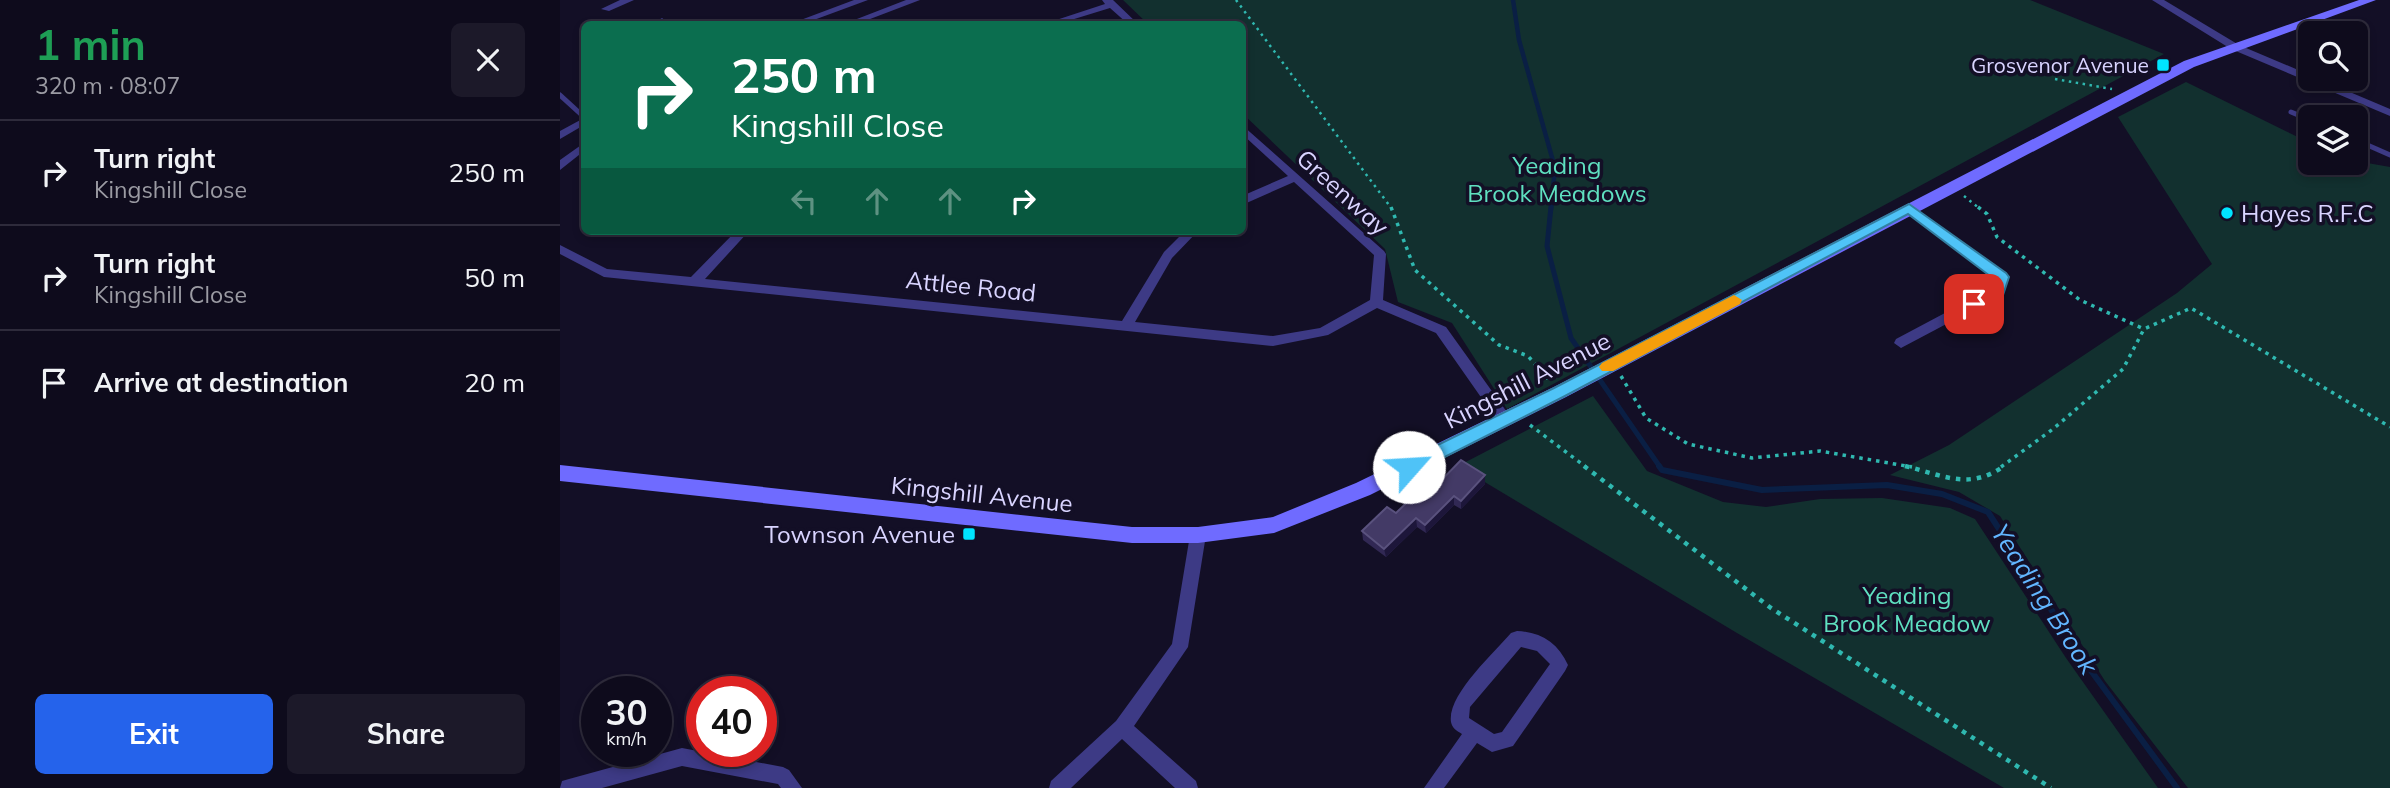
<!DOCTYPE html>
<html lang="en">
<head>
<meta charset="utf-8">
<style>
	:root { --surface:#0e0b1c; --page:#1c1929; --text:#f1f3f6; --muted:#9b9ba3; --line:#2e2b3b; --accent:#2563eb }
	body { margin:0; font-family:Mulish,sans-serif; background:var(--page); color:var(--text); height:100vh; display:flex; flex-direction:column; font-size:26px; white-space:nowrap }
	* { box-sizing:border-box; margin:0 }
	p { font-size:23px; color:var(--muted) }
	.icon { flex:none; width:38px; height:38px; fill:none; stroke:currentColor; stroke-width:2; stroke-linecap:round; stroke-linejoin:round }
	.map { position:relative; flex:1; overflow:hidden }
	.drawer { display:flex; flex-direction:column; background:var(--surface); width:560px }
	.drawer>* { flex:none }
	.guide { position:absolute; left:21px; top:21px; width:665px; height:214px; border-radius:10px; box-shadow:0 4px 10px #0003,0 0 0 2px var(--line); background:#0b6e4f; color:#fff; overflow:hidden }
	.tools { position:absolute; left:1738px; top:21px; display:grid; gap:14px }
	.tools a { display:grid; place-items:center; width:70px; height:70px; border-radius:10px; background:var(--surface); box-shadow:0 4px 10px #0003,0 0 0 2px var(--line); font-size:35px }
	.speed { position:absolute; left:21px; top:676px; display:flex; gap:14px; font-size:35px; font-weight:700; text-align:center }
	.speed>* { display:grid; place-content:center; width:91px; height:91px; border-radius:50%; background:var(--surface); box-shadow:0 4px 10px #0003,0 0 0 2px var(--line); line-height:1 }
	.speed small { font-size:18px; font-weight:400 }
	.speed .limit { border:10px solid #d22; background:#fff; color:#111 }
	.pin { position:absolute; display:grid; place-items:center; width:60px; height:60px; color:#fff; margin:-30px; border-radius:14px; box-shadow:0 4px 10px #0006 }
	.me { position:absolute; width:77px; margin:-38px; rotate:64deg; stroke-linejoin:round; filter:drop-shadow(0 0 5px #0008) }
	.turn { display:flex; align-items:center; gap:24px; height:147px; padding:0 35px; font-size:32px }
	.turn .icon { width:91px; height:91px; stroke-width:2.5 }
	.turn b { display:block; font-size:49px; line-height:60px }
	.lanes { display:flex; align-items:center; height:66px; padding:0 35px; background:#0003; justify-content:center; gap:35px; direction:ltr }
	.lanes .off { opacity:.35 }
	.round { display:grid; place-items:center; flex:none; width:74px; height:74px; border-radius:10px; background:var(--page) }
	.summary { display:flex; align-items:center; justify-content:space-between; height:119px; padding:0 35px }
	h1 { font-size:42px; font-weight:700; line-height:52px; color:#1e9e55 }
	.primary-button { display:flex; gap:14px; margin-top:auto; padding:14px 35px }
	.primary-button a { flex:1; height:80px; border-radius:10px; background:var(--accent); color:#fff; font-size:28px; font-weight:700; line-height:80px; text-align:center }
	.primary-button a+a { background:var(--page); color:var(--text) }
	ul { padding:0; list-style:none }
	li { display:flex; align-items:center; gap:21px; height:105px; padding:0 35px; border-top:2px solid var(--line) }
	li div { flex:1 }
	li b { display:block; font-size:26px }
	li em { font-style:normal }
	main { display:flex; flex:1; min-height:0 }
	.map>svg:first-child { display:block }
</style>
</head>
<body>
<main>
<section class="drawer">
<div class="summary"><div><h1>1 min</h1><p>320 m · 08:07</p></div><a class="round"><svg class="icon" aria-label="close" viewBox="0 0 24 24"><path d="M6 6l12 12M18 6L6 18"/></svg></a></div>
<ul>
<li><svg class="icon" aria-label="right" viewBox="0 0 24 24"><path d="M7 20v-9h11M14 6l5 5-5 5"/></svg><div><b>Turn right</b><p>Kingshill Close</p></div><em>250 m</em></li>
<li><svg class="icon" aria-label="right" viewBox="0 0 24 24"><path d="M7 20v-9h11M14 6l5 5-5 5"/></svg><div><b>Turn right</b><p>Kingshill Close</p></div><em>50 m</em></li>
<li><svg class="icon" aria-label="arrive" viewBox="0 0 24 24"><path d="M6 21V4h12l-3 4 3 4H6"/></svg><div><b>Arrive at destination</b></div><em>20 m</em></li>
</ul>
<div class="primary-button"><a>Exit</a><a>Share</a></div>
</section>
<div class="map">
<svg width="1830" height="788" viewBox="0 0 1830 788">
	<rect width="100%" height="100%" fill="#130f26"/>
	<path fill="#12302f" d="M563,0H1470L1604,54L947,409L892,323L838,302L825,249L683,114L682,24H588Z
		M1626,82L1750,143V163L1796,161L1830,167V788H1628L1545,681L1440,516L1399,492L1330,475L1389,445L1617,293L1652,264L1558,117Z
		M1033,396L1087,471L1163,502L1206,507L1260,499L1322,498L1390,508L1415,519L1506,658L1598,788H1444L1177,633L898,466Z"/>
	<g fill="none" stroke-linecap="round" stroke-linejoin="round">
		<path stroke="#0a1f44" stroke-width="4.5" d="M953,0L959,40L995,168L991,209"/>
		<path stroke="#0a1f44" stroke-width="5" d="M991,207L987,246L1011,338L1100,467"/>
		<path stroke="#0a1f44" stroke-width="6" d="M1099,466L1102,470L1202,490L1327,485L1382,494L1428,512L1529,668L1617,788"/>
		<path stroke="#2fb8b0" stroke-width="2.5" stroke-dasharray="2.5 4.5" stroke-linecap="butt" d="M676,0L832,209
			M1495,79L1552,89
			M1404,196L1420,209"/>
		<path stroke="#2fb8b0" stroke-width="3.5" stroke-dasharray="3.5 5" stroke-linecap="butt" d="M831,207L855,270L939,345L968,356L989,380
			M1418,207L1427,214L1437,237L1520,300L1584,329
			M1061,376L1086,418L1128,444L1192,458L1260,451L1352,467
			M970,425L1026,467
			M1441,467L1493,429L1563,369L1584,329L1631,308L1830,427"/>
		<path stroke="#2fb8b0" stroke-width="4.5" stroke-dasharray="4.5 6" stroke-linecap="butt" d="M1024,466L1211,608L1491,788
			M1345,466C1382,475 1409,491 1444,466"/>
		<path stroke="#3d3a85" stroke-width="5" d="M0,95L24,117
			M1731,112L1750,120
			M1796,140L1830,155"/>
		<path fill="#3d3a85" fill-rule="evenodd" d="M60,0H74L49,11L41,9Z
			M294,0H308L243,24H230Z
			M346,0H360L297,24H284Z
			M542,0H553L578,24H568L550,8L498,24H484L545,4Z
			M1592,0H1604L1679,45L1750,75V79H1759L1830,109V116L1671,49Z
			M102,18L110,24H100L97,21Z
			M24,118V125L0,139V131Z
			M682,125L824,251L826,254L823,300L886,327L949,415L951,419L949,423H939L876,333L817,308L768,335L713,346L44,277L0,254V245L47,269L131,277L176,231H189L145,279L562,321L604,252L625,231H638L612,258L575,322L713,336L760,328L810,300L814,255L734,182L682,205V196L728,176L682,134Z
			M24,143V151L0,170V160Z
			M1349,204L1447,277L1443,294L1341,348L1334,343L1336,339L1432,288L1434,279L1345,211L1343,208Z
			M638,528L644,530L646,535L628,647L574,726L636,781L638,788H615L562,739L511,788H489L491,781L556,721L612,644L630,535L632,530Z
			M957,631C981,632 998,643 1008,665L1005,671L953,746L932,752L917,743L884,788H864L902,734C897,731 892,728 891,722C887,695 934,653 951,633ZM961,647L977,651L990,664L942,732L934,734L909,718L910,707Z
			M122,748L223,767L229,770L242,788H221L218,784L122,766L42,788H0L2,781L9,779Z"/>
		<path fill="#6f6bff" fill-rule="evenodd" d="M1799,0H1816L1634,67L1006,397L810,495L714,533L638,543H572L0,481V465L572,527H638L713,517L796,483L994,387L1624,61Z"/>
	</g>
	<path fill="#312854" d="M925,484L901,509L894,505L866,533L857,527L826,557L803,540L802,531L836,513L873,489Z"/>
	<path fill="#1d163a" d="M925,475V484L901,509V501Z
		M894,496V505L866,533L865,525Z
		M856,518L857,527L826,557L824,549Z"/>
	<path fill="#433a66" stroke="#5a527e" stroke-width="2" d="M901,460L925,475L901,501L894,496L865,525L856,518L824,549L802,531L827,507L836,513L866,484L873,489Z"/>
	<path fill="#4fc3f7" stroke="#337fa1" stroke-width="2" d="M1349,204L1446,273L1449,277L1443,295L1419,308H1408L1406,304L1431,288L1434,279L1348,214L1005,396L855,472H843L841,467L843,462L994,388Z"/>
	<path fill="#f59e0b" d="M1174,295L1182,300L1180,304L1053,371H1042L1039,367L1042,363Z"/>
	<g fill="#00e5ff" stroke="#130f26" stroke-width="2.5">
		<rect x="1596" y="58" width="14" height="14" rx="3.5"/>
		<circle cx="1667" cy="213" r="7"/>
		<rect x="402" y="527" width="14" height="14" rx="3.5"/>
	</g>
	<g text-anchor="middle" dominant-baseline="central" stroke-width="7" stroke-linejoin="round" paint-order="stroke">
		<g font-size="21" fill="#d9d4ff" stroke="#130f26" text-anchor="end">
			<text x="1589" y="65">Grosvenor Avenue</text>
		</g>
		<g font-size="24" fill="#5fe0c0" stroke="#130f26">
			<text x="997" y="165">Yeading<tspan x="997" dy="28">Brook Meadows</tspan></text>
			<text x="1347" y="595">Yeading<tspan x="1347" dy="28">Brook Meadow</tspan></text>
		</g>
		<g font-size="24" fill="#d9d4ff" stroke="#130f26">
			<text transform="translate(783 192) rotate(42)">Greenway</text>
			<text transform="translate(411 286) rotate(6)">Attlee Road</text>
			<text transform="translate(967 380) rotate(-27)">Kingshill Avenue</text>
			<text transform="translate(422 494) rotate(6)">Kingshill Avenue</text>
		</g>
		<g font-size="24" fill="#d9d4ff" stroke="#130f26" text-anchor="start">
			<text x="1681" y="213">Hayes R.F.C</text>
			<text x="395" y="534" text-anchor="end">Townson Avenue</text>
		</g>
		<g font-size="26" font-style="italic" fill="#62b6ff" stroke="#130f26">
			<text transform="translate(1485 599) rotate(57)">Yeading Brook</text>
		</g>
	</g>
</svg>
<div class="tools">
<a><svg class="icon" aria-label="search" viewBox="0 0 24 24"><circle cx="10" cy="10" r="6"/><path d="M15 15l6 6"/></svg></a>
<a><svg class="icon" aria-label="layers" viewBox="0 0 24 24"><path d="M12 4l9 5-9 5-9-5zM3 14l9 5 9-5"/></svg></a>
</div>
<div class="speed"><div>30<small>km/h</small></div><div class="limit">40</div></div>
<div class="pin" style="left:1414px;top:304px;background:#d93025"><svg class="icon" aria-label="arrive" viewBox="0 0 24 24"><path d="M6 21V4h12l-3 4 3 4H6"/></svg></div>
<svg class="me" style="left:849px;top:467px" viewBox="-20 -20 40 40"><circle r="19" fill="#fff"/><path d="M0-13L10 11 0 6-10 11z" fill="#4fc3f7"/></svg>
<div class="guide">
<div class="turn"><svg class="icon" aria-label="right" viewBox="0 0 24 24"><path d="M7 20v-9h11M14 6l5 5-5 5"/></svg><div><b>250 m</b>Kingshill Close</div></div>
<div class="lanes"><svg class="icon off" aria-label="left" viewBox="0 0 24 24"><path d="M17 20v-9H6M10 6l-5 5 5 5"/></svg><svg class="icon off" aria-label="ahead" viewBox="0 0 24 24"><path d="M12 20V5M6 11l6-6 6 6"/></svg><svg class="icon off" aria-label="ahead" viewBox="0 0 24 24"><path d="M12 20V5M6 11l6-6 6 6"/></svg><svg class="icon" aria-label="right" viewBox="0 0 24 24"><path d="M7 20v-9h11M14 6l5 5-5 5"/></svg></div>
</div>
</div>
</main>
</body>
</html>
